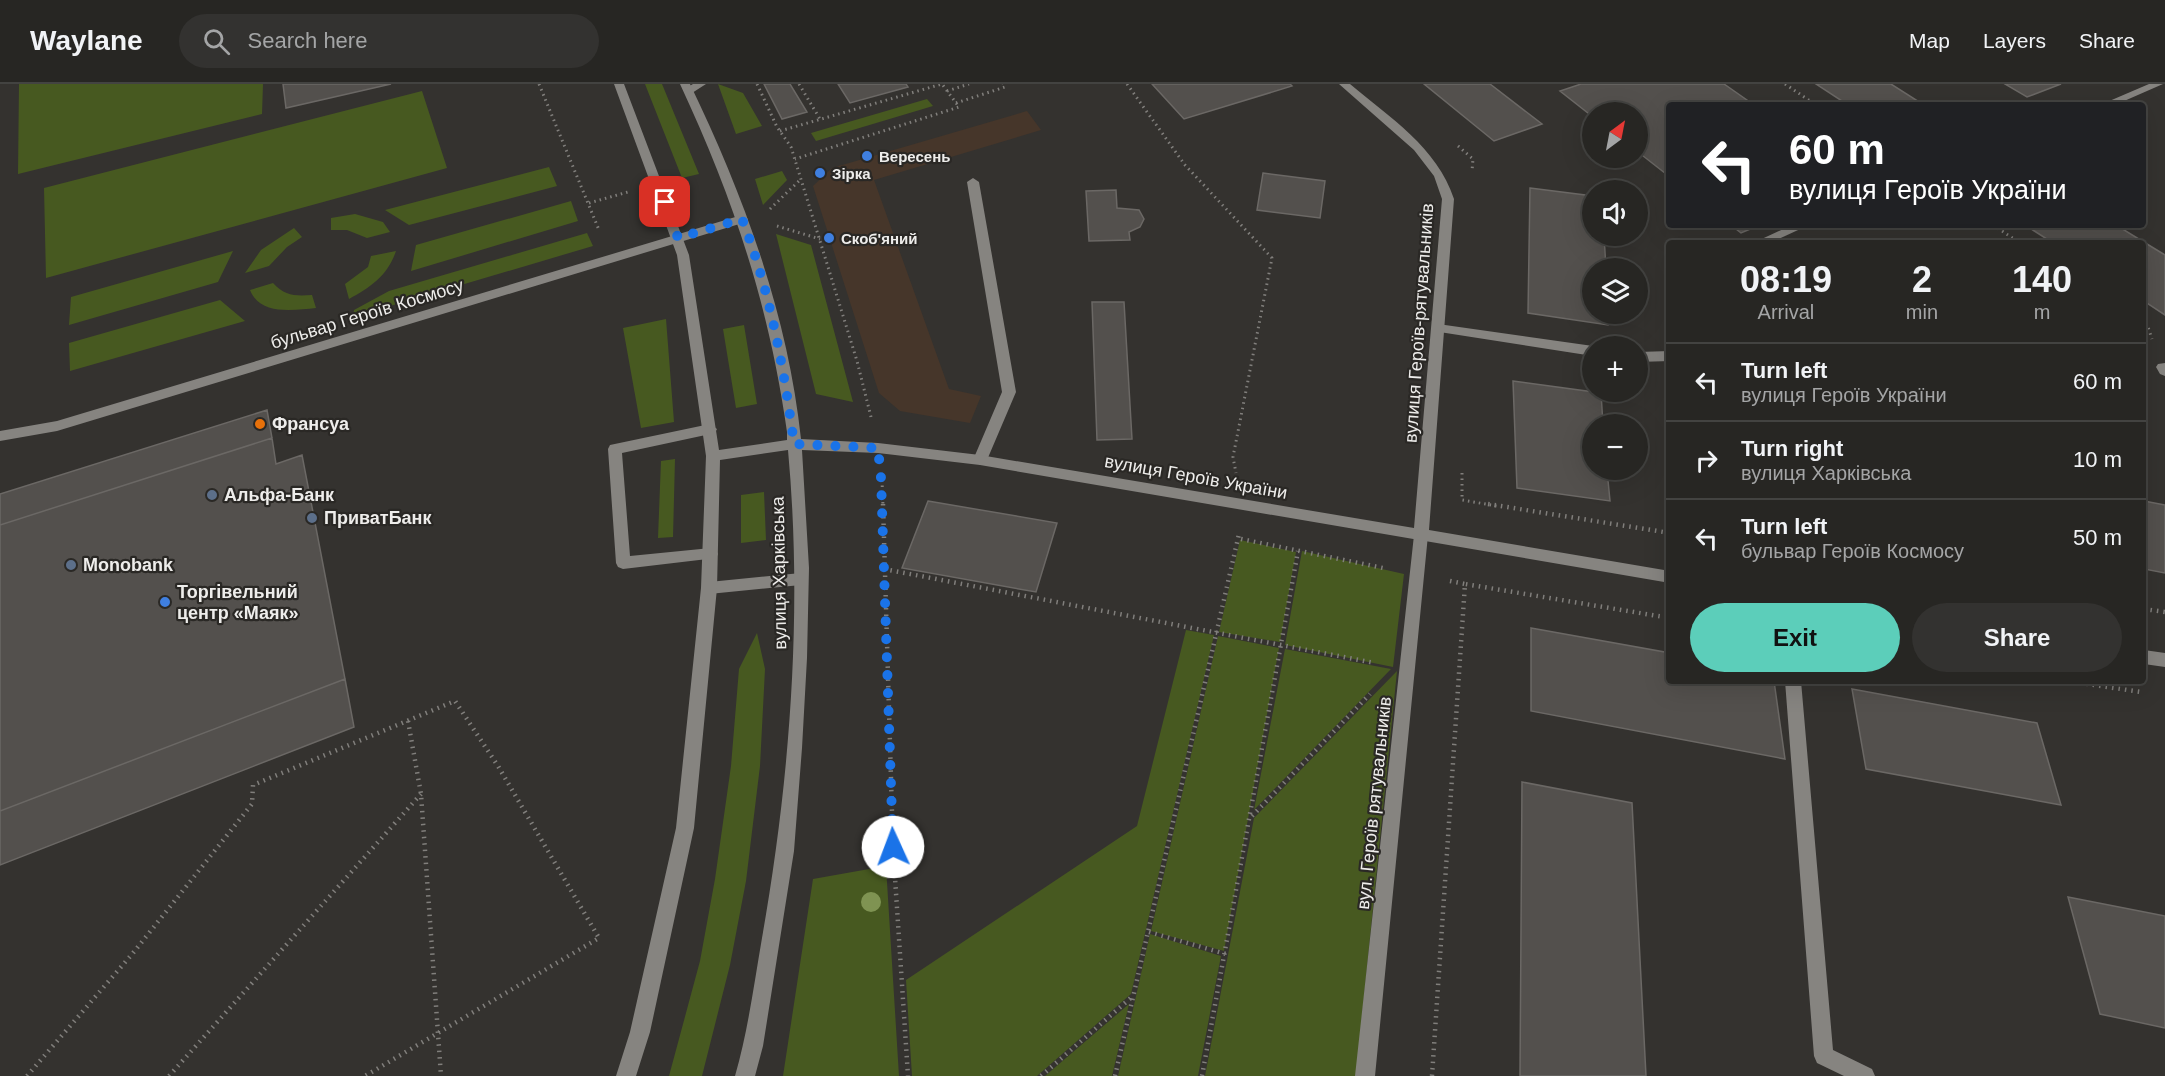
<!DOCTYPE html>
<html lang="en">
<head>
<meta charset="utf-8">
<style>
	:root { --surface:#272623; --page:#333230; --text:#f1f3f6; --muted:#a4a5a6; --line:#434341; --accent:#5cceba }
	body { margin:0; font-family:Arial,sans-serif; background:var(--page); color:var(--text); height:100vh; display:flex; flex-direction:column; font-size:22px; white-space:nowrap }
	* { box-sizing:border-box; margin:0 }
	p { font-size:20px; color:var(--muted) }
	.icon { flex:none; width:33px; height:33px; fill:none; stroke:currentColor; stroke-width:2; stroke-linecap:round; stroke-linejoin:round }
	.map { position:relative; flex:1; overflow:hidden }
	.side { position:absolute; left:1666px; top:156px; width:480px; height:444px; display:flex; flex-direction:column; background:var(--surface); border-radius:6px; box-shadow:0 6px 24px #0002,0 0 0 2px var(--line) }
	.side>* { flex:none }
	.hud { position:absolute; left:1666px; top:18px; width:480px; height:126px; border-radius:6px; box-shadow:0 6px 24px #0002,0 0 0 2px var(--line); background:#202124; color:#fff; overflow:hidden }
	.needle { width:39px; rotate:32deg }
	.fabs { position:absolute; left:1582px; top:18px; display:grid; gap:12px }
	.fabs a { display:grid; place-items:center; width:66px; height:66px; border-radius:50%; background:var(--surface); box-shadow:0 6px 24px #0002,0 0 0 2px var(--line); font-size:30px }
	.pin { position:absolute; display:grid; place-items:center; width:51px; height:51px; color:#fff; margin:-26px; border-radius:12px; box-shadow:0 3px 9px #0006 }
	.me { position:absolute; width:66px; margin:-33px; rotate:358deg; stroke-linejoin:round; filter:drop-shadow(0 0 4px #0008) }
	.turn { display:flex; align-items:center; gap:21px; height:126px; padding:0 24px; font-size:27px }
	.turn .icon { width:78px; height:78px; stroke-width:2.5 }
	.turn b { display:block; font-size:42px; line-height:51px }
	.eta { display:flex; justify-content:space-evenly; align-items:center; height:102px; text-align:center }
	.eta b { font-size:36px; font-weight:800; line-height:42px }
	.action { display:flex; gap:12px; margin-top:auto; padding:12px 24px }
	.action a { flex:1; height:69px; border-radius:36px; background:var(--accent); color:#111; font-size:24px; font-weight:800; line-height:69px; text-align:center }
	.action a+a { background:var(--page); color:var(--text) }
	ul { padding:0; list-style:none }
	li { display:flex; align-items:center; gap:18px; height:78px; padding:0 24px; border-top:2px solid var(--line) }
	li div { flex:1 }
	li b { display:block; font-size:22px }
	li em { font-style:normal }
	header { display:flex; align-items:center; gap:36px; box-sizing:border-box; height:84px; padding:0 30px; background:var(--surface); border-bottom:2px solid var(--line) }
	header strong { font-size:28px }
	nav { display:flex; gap:33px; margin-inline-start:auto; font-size:21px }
	.search { width:420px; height:54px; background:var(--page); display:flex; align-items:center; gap:15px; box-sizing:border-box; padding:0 21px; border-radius:33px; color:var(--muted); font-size:22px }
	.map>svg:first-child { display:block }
</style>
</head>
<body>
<header>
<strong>Waylane</strong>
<div class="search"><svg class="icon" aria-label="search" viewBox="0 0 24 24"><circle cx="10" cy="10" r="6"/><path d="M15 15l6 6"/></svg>Search here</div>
<nav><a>Map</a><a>Layers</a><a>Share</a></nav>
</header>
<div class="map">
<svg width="2165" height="992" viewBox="0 0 2165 992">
	<rect width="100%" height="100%" fill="#34322f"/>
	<path fill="#46362a" d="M1027,27L1041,46L874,96L949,305L981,312L970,339L900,327L879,309L813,102L832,84Z"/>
	<path fill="#475920" d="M19,0H263L262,30L18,90Z
		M645,0H662L699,90L682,94Z
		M718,0L743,9L762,42L736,50Z
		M422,7L447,84L46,194L44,104Z
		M927,15L933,22L816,57L811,49Z
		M549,83L557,102L409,141L385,126Z
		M782,87L787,96L763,121L755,95Z
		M571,117L578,137L411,187L416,161Z
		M355,130L383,138L390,148L367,154L347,146H331V134Z
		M294,144L302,153L287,163L269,182L245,189L261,166Z
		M587,149L593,162L353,233L354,226L389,207Z
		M776,150L811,161L853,318L816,310Z
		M233,167L218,198L69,241L71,213Z
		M396,167C388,191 371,203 349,215L345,200L368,183L371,172Z
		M273,199C285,212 295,212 312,211L316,224C294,226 260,232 250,206Z
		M220,216L245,237L70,287L69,259Z
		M666,235L674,338L641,344L623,244Z
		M744,241L757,320L736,324L723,245Z
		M675,375L673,453L658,454L661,377Z
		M764,408L766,456L741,459V411Z
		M1240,456L1296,468L1280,558L1219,548Z
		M1302,467L1404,490L1393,583L1285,561Z
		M1186,546L1214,551L1131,910L1037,992H912L906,896L1137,742Z
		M757,549L765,585L760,682L746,797L730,881L702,992H669L700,877L715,795L731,682L739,585Z
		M1218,552L1279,564L1224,867L1151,847Z
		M1285,565L1391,585L1254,726Z
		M1397,587L1356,992H1205L1254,734Z
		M886,782L899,992H783L813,795Z
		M1150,850L1221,872L1198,992H1118Z
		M1129,920L1112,992H1045Z"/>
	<path fill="#53504d" stroke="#6b6865" stroke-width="1.5" d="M283,0H391L286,24Z
		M764,0H790L807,28L782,35Z
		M838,0H906L908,3L850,19Z
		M1152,0H1290L1292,2L1184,35Z
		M1424,0H1490L1542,40L1494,57Z
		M1581,0H1724L1754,21H1670V93L1638,68V28H1593V33L1560,7Z
		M1816,0H1891L1924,21H1848Z
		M2005,0H2061L2027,13Z
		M1263,89L1325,97L1320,134L1257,126Z
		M1530,104L1593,112V152H1604L1606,184H1593V230H1608V241L1528,229Z
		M1116,106L1117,124L1139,126L1144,135L1140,143L1129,148L1130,156L1089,157L1086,107Z
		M1731,141H1760L1741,149Z
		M2025,141H2116L2165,171V231L2144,217V159H2053Z
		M1092,218H1124L1132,355L1097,356Z
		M1513,297L1601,309L1603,340H1593V386H1607L1610,417L1517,404Z
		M267,326L272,354L0,441V410Z
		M272,354L276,380L302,371L345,595L0,727V441Z
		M928,417L1057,439L1036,508L902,484Z
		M2144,417L2165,421V489L2144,485Z
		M1531,544L1670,569V597H1774L1785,675L1531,627Z
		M345,595L354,643L0,781V727Z
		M1852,605L2037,639L2061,721L1866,685Z
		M1522,698L1632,719L1646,992H1520Z
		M2068,813L2165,832V944L2100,930Z"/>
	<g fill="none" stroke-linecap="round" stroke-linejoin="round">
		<path stroke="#817f7c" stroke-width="3" stroke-dasharray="1.5 4" stroke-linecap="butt" d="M539,0L599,146
			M757,0L777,43L791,63L857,277L871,333
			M799,0L820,35
			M1127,0L1185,81L1272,174L1233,373L1236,389
			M1785,0L1816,21
			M947,7L969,0
			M956,19L1005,3L1003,0
			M780,47L942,0L959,23L795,75
			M1458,62L1473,75L1472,87
			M589,119L628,108
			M770,125L801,95
			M1993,141L2020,159
			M777,142L820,155
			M2144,241L2148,243L2152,255
			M1462,389V416L1497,422
			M882,396L883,422"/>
		<path stroke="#817f7c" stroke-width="4.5" stroke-dasharray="1.5 5" stroke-linecap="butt" d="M883,420L893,763L908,992
			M1488,420L1670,449
			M1241,455L1383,484
			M884,485L1375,579
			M1450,497L1465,500
			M2144,525L2165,528
			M2067,597L2141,608
			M408,637L421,710L441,992
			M1252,732L1370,610
			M1149,848L1226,870
			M27,992L133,869L252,720L253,701L455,617L498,682L599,854L365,992
			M169,992L421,710
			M1041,992L1133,912
			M1115,992L1239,450
			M1202,992L1298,467
			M1432,992L1465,500L1670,534"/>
		<path fill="#868480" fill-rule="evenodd" d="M693,0H706L692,9H684V5Z
			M973,94L979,98L1016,308L987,376L980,381L973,376L1002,308L967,98Z
			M710,340L717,345L715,349L622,369L630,472L711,464L716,466L718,470L716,474L623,485L618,483L616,479L608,365L610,361Z
			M801,489L806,491L808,495L806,499L801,501L709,510L704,508L701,504L704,500L709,498Z"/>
		<path fill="#868480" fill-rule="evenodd" d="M2149,0H2163L2115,21H2100Z
			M742,131L748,135L746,138L57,347L0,357V347L57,337Z
			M1792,141H1809L1770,159H1753Z
			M1438,240L1593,262V272L1433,247L1432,244L1433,241Z
			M1670,267V277L1638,278V268Z
			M2165,279V292L2160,290L2156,283L2158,280Z
			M1421,445L1426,447L1428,451L1375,992H1355L1414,451L1416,447Z
			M1785,597H1801L1833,966L1872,985L1875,992H1844L1817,979L1814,972Z"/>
		<path fill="#868480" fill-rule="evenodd" d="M614,0H624L689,171L719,366L787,356V348C769,221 734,116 680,0H690C744,112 788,231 801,355L878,359L980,371L1414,444L1442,115L1434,92L1414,66L1339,0H1350C1390,34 1437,63 1454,115L1429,446L1670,487V499L980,381L878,369L802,366L809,484L807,574L802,664L794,767L763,962L755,992H735C748,947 754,900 762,854C790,695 803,528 788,366L720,376L717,504L694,744L650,948L636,992H616L630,948L676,744L701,504L706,372L677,171Z
			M2144,566L2165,569V583L2144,580Z"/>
	</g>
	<circle fill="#7f9352" cx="871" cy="818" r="10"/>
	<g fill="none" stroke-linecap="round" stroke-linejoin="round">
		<path stroke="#1a73e8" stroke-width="10" stroke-dasharray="0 18" d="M665,118L678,154L742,135C770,206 784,285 794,360L878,364L881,394L893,763"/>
	</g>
	<g fill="#3f7fe0" stroke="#2a2825" stroke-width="2">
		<circle cx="867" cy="72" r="6"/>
		<circle cx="820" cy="89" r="6"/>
		<circle cx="829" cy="154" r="6"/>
		<circle cx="165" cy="518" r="6"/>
	</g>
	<circle fill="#e8710a" stroke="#2a2825" stroke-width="2" cx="260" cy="340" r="6"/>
	<g fill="#5c6f8a" stroke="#2a2825" stroke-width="2">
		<circle cx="212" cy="411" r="6"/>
		<circle cx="312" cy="434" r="6"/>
		<circle cx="71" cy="481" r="6"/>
	</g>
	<g text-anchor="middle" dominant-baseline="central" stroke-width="4.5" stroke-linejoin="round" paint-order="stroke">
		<g font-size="15" font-weight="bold" fill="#eeedeb" stroke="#2a2825" text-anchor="start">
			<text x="879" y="72">Вересень</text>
			<text x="832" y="89">Зiрка</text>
			<text x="841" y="154">Скоб'яний</text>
		</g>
		<g font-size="18" fill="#eeedeb" stroke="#2a2825">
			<text transform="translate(367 230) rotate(-17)">бульвар Героїв Космосу</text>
			<text transform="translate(1419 239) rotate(-86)">вулиця Героїв-рятувальників</text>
			<text transform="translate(1196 393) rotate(10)">вулиця Героїв України</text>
			<text transform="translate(779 489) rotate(-91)">вулиця Харківська</text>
			<text transform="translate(1374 719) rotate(-84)">вул. Героїв рятувальників</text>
		</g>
		<g font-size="18" font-weight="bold" fill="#eeedeb" stroke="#2a2825" text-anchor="start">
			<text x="272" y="340">Франсуа</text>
			<text x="224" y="411">Альфа-Банк</text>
			<text x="324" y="434">ПриватБанк</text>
			<text x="83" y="481">Monobank</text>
			<text x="177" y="508">Торгівельний<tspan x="177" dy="21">центр «Маяк»</tspan></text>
		</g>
	</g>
</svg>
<div class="fabs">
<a><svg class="needle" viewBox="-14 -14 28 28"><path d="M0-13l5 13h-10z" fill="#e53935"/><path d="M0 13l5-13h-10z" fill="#a4a5a6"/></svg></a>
<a><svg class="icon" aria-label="sound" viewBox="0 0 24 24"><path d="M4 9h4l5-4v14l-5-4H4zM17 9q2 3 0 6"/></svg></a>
<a><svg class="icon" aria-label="layers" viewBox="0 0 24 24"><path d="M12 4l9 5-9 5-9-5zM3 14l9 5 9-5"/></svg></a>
<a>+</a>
<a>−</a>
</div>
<div class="pin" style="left:665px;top:118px;background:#d93025"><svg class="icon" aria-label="arrive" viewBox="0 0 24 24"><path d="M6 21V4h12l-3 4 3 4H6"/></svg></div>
<svg class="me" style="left:893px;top:763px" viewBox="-20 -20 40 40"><circle r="19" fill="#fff"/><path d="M0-13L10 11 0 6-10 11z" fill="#1a73e8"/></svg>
<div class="hud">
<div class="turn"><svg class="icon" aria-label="left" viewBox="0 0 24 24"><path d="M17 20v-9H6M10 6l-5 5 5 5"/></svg><div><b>60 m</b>вулиця Героїв України</div></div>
</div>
<section class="side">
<div class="eta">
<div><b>08:19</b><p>Arrival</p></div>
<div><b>2</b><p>min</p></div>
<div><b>140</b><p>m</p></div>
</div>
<ul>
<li><svg class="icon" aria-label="left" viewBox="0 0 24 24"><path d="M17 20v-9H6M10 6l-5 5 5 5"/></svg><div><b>Turn left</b><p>вулиця Героїв України</p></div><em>60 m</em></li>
<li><svg class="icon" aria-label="right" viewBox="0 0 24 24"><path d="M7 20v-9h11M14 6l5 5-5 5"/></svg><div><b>Turn right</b><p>вулиця Харківська</p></div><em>10 m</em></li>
<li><svg class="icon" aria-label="left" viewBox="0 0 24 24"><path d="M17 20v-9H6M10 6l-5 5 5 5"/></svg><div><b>Turn left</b><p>бульвар Героїв Космосу</p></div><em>50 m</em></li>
</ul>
<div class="action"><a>Exit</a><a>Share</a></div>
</section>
</div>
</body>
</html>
